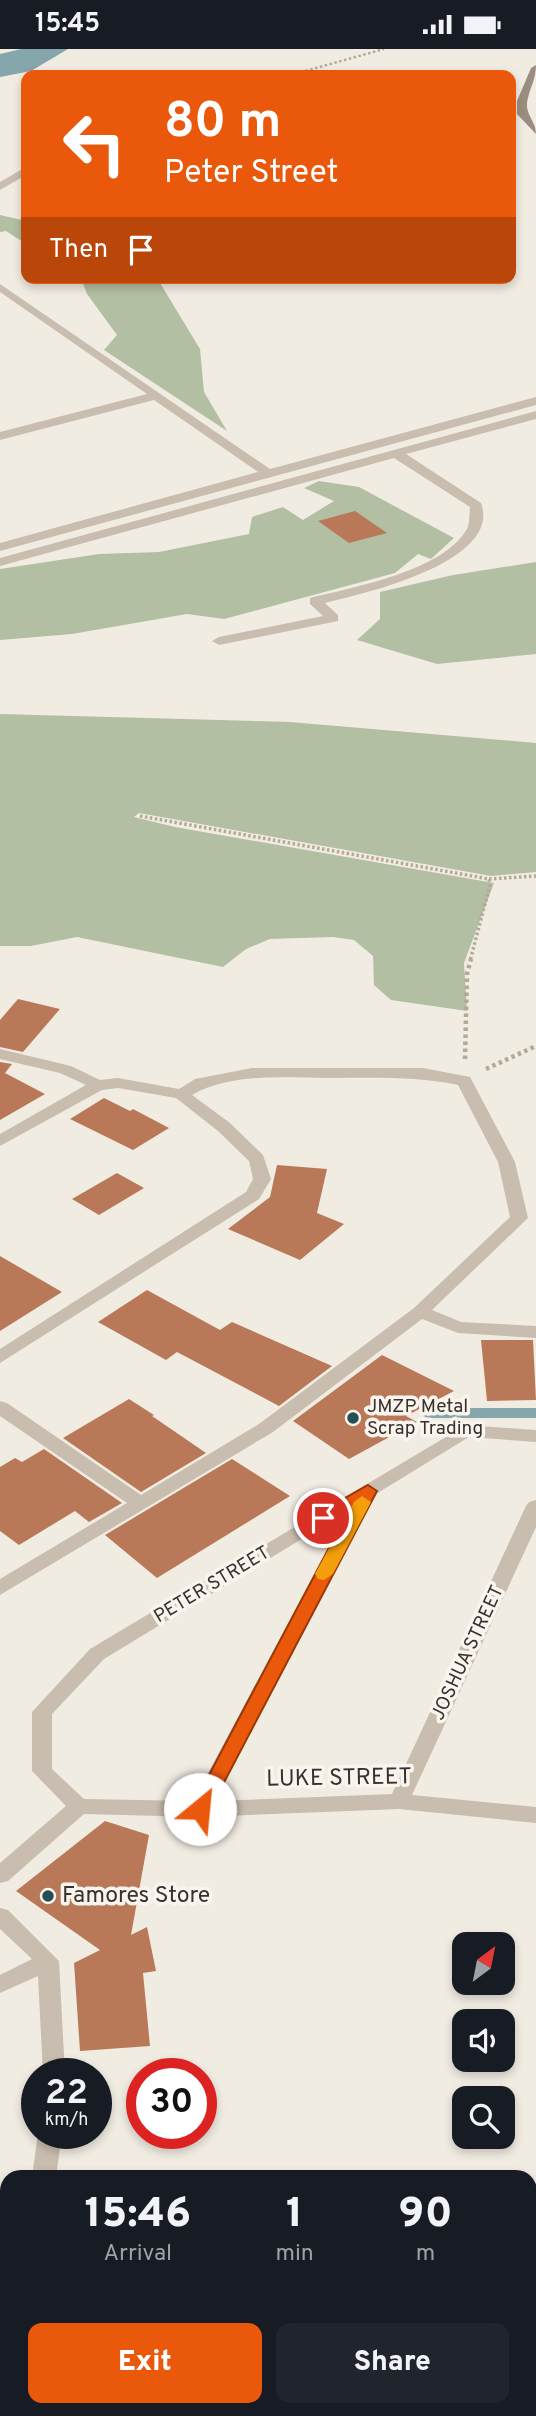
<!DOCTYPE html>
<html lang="en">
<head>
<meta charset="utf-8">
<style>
	:root { --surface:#171b24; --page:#20242c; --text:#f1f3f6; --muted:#9ea1a6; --accent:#ea580c }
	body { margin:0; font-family:Overpass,sans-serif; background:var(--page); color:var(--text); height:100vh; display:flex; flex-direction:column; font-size:26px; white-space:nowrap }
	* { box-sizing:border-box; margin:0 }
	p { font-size:23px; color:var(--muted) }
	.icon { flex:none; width:38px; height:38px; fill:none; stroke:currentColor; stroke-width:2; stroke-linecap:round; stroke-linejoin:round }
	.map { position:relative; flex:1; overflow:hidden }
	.panel { position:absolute; left:0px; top:2121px; width:537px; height:247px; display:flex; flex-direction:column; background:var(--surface); border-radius:21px 21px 0 0; box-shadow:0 4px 10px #0003 }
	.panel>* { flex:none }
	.banner { position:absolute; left:21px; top:21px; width:495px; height:214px; border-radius:14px; box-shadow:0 4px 10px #0003; background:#ea580c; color:#fff; overflow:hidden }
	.needle { width:46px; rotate:32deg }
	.controls { position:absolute; left:452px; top:1883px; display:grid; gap:14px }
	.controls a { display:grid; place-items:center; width:63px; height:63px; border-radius:14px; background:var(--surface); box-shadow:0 4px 10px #0003; font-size:35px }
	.speed { position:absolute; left:21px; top:2009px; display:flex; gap:14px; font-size:35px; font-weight:700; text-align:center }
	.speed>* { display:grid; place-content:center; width:91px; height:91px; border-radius:50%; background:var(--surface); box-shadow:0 4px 10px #0003; line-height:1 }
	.speed small { font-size:18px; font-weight:400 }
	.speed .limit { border:10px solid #d22; background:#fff; color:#111 }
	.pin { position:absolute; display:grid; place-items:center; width:60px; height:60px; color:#fff; margin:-30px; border:4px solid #fff; border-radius:50%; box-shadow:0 2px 7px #0007 }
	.me { position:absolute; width:77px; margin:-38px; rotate:28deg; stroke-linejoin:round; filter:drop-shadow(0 0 5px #0008) }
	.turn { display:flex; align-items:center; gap:24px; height:147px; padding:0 28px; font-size:32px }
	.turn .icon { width:91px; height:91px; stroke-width:2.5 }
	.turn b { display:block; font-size:49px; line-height:60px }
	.then { display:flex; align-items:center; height:66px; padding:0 28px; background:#0003; gap:14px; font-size:26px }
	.eta { display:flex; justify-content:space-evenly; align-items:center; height:119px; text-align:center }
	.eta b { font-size:42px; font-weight:800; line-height:49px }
	.primary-button { display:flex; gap:14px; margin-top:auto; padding:14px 28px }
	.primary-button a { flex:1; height:80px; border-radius:14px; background:var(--accent); color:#fff; font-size:28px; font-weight:800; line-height:80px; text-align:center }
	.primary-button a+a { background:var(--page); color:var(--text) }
	.status { display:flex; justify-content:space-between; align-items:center; height:49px; padding:0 35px; background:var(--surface); direction:ltr }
	.status svg { height:19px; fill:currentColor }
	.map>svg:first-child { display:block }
</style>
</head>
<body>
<div class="status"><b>15:45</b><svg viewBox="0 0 49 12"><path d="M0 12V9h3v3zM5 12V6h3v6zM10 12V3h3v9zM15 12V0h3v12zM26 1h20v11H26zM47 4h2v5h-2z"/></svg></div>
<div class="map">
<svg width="536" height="2367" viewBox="0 0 536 2367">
	<rect width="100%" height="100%" fill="#f1ece2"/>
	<path fill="#b3bfa3" d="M0,166L26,172V195L6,182L0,183Z
		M81,229H157L200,300L204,343L227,382L104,301L117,286L87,245Z
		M319,432L359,438L454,489L431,510L418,505L395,524L224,570L187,565L72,585L0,591V520L99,505L159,503L249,485L252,468L283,458L303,471L334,452L304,439Z
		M536,513V605L437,615L357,591L380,570V543L453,526Z
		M0,665L290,673L536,694V823L491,827L139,764L134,768L175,778L494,834L464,914L467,962L391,951L374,936L373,907L354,891L333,888L270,890L246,900L223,918L77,888L31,897H0Z"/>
	<path fill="#84a6ac" d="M21,0H68L31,22L0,28V5Z"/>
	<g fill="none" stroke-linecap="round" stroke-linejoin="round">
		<path stroke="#84a6ac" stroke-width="10" d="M428,1364H536"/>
	</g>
	<path fill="#b97958" d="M355,462L387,484L349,494L318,472Z
		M18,950L60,960L23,1003L0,998V971Z
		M0,1013L12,1015L5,1024L45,1045L0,1071Z
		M104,1049L130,1062L133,1060L169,1079L133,1101L70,1070Z
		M277,1116L327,1120L317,1164L344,1175L300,1211L228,1180L270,1148Z
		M117,1124L144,1139L99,1166L72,1150Z
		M0,1207L62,1243L0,1282Z
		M147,1241L220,1281L232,1273L332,1317L279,1357L177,1303L166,1311L98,1273Z
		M481,1291H533L536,1351L487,1352Z
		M382,1306L454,1342L406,1367L417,1373L349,1410L293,1372Z
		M129,1350L154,1366L152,1367L206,1404L141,1443L63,1389Z
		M44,1400L122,1454L89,1473L75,1462L19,1496L0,1482V1418L15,1409L22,1413Z
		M232,1410L290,1447L157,1529L105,1486Z
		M105,1772L149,1786L131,1886L147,1878L156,1922L143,1924L150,1997L80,2002L74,1914L100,1901L16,1842Z"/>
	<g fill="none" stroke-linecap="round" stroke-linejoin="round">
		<path stroke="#b4a899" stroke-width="2.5" stroke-dasharray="2.5 2.5" stroke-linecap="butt" d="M291,26L384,0"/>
		<path stroke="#b4a899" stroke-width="3.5" stroke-dasharray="2.5 2.5" stroke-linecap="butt" d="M140,767L489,830L490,836L470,912
			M489,830L536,827"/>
		<path stroke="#b4a899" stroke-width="4.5" stroke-dasharray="3.5 3.5" stroke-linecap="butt" d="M465,1010L467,925L471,910
			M486,1020L536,997"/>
		<path fill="#c9bdaf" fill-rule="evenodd" d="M0,235L270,420L536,348V356L0,502V494L258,423L154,351L0,391V383L147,345L0,243Z
			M536,362V370L406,405L481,454C503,513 363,545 325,554L338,566V572L219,596L212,592L219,588L323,567L310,555V549C354,538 443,522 467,480C470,474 469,466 470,458L394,409L0,517V509Z"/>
		<path fill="#c9bdaf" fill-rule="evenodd" d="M26,118V126L0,141V133Z
			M0,1000L71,1017L100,1031L118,1029L179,1040L195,1030L252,1019H423L470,1028L515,1113L528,1169L432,1261L461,1273L536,1277V1289L458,1284L422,1270L273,1383L0,1546V1530L127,1454L0,1367V1352L7,1354L141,1446L259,1375L414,1259L510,1168L498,1113L458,1036C415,1027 373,1029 329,1029C284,1029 233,1023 192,1046L230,1074L263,1106L271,1130L259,1150L0,1314V1300L246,1143L253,1130L249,1112L218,1082L176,1049L118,1039L102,1041L0,1097V1085L86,1036L60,1024L0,1010Z
			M466,1376L536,1381V1393L469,1388L376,1445L215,1752L392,1745L526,1457L529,1453L536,1451V1478L412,1746L536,1758V1774L399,1760L200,1768L84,1765L8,1832L0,1834V1814L66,1757L32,1722V1663L90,1600ZM348,1462L193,1752L84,1750L52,1720V1665L104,1610Z
			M0,1859L8,1861L59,1912L65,2025H43L38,1927L0,1944V1926L32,1910L0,1880Z
			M38,2084H62L56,2128H32Z
			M7,2167V2188L0,2191V2170Z"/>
		<path fill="#9c8d80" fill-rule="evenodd" d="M536,16C536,31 529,40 527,54C526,67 536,72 536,85L517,65V52L531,19Z"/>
	</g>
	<path fill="#ea580c" stroke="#983908" stroke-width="2" d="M368,1436L377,1442L210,1760L207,1765H194L191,1760L349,1461L323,1475L314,1469L317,1465Z"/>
	<path fill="#f59e0b" d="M362,1447L371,1453L333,1525L324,1531L318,1530L315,1525L354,1453Z"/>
	<g fill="#264e56" stroke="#f9f5ee" stroke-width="2.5">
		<circle cx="353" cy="1369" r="7"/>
		<circle cx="48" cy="1847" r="7"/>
	</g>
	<g text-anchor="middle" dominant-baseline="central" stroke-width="7" stroke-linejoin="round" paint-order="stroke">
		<g font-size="19" fill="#38312c" stroke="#f9f5ee" text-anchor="start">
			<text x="367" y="1358">JMZP Metal<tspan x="367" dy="22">Scrap Trading</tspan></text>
		</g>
		<g font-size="19" fill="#38312c" stroke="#f9f5ee">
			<text transform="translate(212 1536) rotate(-31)">PETER STREET</text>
			<text transform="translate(468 1604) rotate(-65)">JOSHUA STREET</text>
		</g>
		<g font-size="23" fill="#38312c" stroke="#f9f5ee">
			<text transform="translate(339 1730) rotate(-1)">LUKE STREET</text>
		</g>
		<g font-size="23" fill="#38312c" stroke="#f9f5ee" text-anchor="start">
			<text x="62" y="1847">Famores Store</text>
		</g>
	</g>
</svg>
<div class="controls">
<a><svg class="needle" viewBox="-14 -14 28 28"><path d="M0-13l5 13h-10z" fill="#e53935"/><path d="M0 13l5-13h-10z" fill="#9ea1a6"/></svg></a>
<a><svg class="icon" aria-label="sound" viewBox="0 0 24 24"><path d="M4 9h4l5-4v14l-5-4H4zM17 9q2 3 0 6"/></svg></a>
<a><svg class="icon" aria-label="search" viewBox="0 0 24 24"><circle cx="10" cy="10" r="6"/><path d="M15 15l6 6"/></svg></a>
</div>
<div class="speed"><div>22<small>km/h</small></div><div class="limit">30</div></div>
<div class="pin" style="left:323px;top:1469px;background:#d93025"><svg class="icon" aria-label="arrive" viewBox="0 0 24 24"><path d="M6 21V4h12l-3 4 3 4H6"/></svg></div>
<svg class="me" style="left:200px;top:1760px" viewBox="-20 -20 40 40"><circle r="19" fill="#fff"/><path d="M0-13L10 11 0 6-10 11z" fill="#ea580c"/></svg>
<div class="banner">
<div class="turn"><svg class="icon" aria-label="left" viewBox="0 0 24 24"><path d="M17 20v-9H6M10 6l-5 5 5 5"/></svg><div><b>80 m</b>Peter Street</div></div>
<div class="then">Then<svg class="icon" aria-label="arrive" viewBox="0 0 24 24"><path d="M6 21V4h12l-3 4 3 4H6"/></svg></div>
</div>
<section class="panel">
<div class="eta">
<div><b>15:46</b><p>Arrival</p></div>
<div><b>1</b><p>min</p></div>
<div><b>90</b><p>m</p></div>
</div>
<div class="primary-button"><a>Exit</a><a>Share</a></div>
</section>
</div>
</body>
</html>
